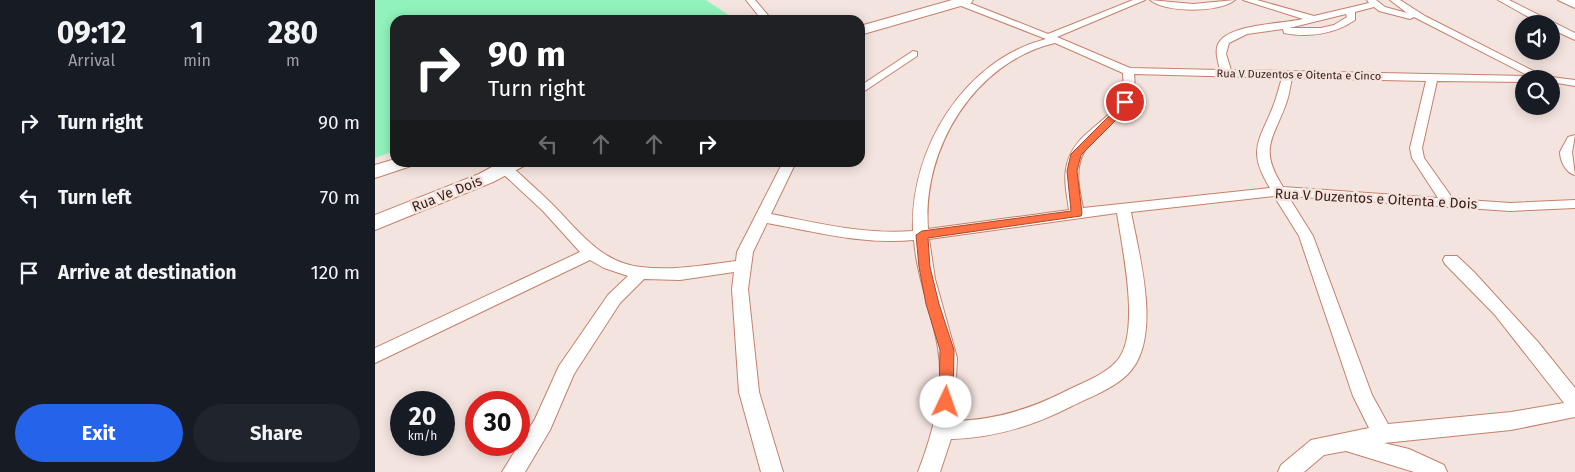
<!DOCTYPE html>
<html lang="en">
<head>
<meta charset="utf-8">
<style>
	:root { --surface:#171b24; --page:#20242c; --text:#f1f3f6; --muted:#9ea1a6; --accent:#2563eb }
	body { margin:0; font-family:"Fira Sans",sans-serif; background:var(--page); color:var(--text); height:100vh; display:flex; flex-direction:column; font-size:19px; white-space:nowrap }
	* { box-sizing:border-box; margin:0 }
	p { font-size:16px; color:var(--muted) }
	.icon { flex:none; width:28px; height:28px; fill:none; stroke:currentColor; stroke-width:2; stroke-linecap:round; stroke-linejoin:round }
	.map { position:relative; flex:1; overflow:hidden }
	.drawer { display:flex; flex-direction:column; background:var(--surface); width:375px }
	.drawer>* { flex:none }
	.guide { position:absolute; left:15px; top:15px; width:475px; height:152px; border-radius:15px; box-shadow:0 2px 12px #0003; background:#202124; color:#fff; overflow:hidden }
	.controls { position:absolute; left:1140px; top:15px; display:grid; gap:10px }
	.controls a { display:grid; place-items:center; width:45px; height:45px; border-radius:50%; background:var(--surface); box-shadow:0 2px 12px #0003; font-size:25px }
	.speed { position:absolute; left:15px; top:391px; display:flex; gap:10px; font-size:25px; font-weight:700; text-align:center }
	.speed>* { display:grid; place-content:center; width:65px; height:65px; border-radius:50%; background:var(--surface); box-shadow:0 2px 12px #0003; line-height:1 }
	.speed small { font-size:12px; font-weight:400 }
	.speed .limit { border:8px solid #d22; background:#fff; color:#111 }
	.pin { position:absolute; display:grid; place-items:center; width:42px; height:42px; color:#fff; margin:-21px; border:2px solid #fff; border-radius:50%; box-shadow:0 1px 5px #0007 }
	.me { position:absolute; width:55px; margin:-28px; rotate:3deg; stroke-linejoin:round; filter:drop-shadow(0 0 4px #0008) }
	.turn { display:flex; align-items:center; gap:18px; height:105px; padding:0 15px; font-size:22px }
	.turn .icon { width:65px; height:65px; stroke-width:2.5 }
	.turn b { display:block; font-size:35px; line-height:42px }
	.lanes { display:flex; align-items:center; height:48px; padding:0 15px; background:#0003; justify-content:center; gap:25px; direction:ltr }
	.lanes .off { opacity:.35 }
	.eta { display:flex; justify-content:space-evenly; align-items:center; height:85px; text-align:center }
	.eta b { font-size:30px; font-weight:700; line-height:35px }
	.action { display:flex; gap:10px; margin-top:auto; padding:10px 15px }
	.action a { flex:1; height:58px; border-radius:30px; background:var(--accent); color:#fff; font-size:20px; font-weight:700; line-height:58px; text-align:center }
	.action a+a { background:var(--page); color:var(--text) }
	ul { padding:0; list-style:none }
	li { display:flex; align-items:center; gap:15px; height:75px; padding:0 15px }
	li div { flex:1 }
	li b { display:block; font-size:19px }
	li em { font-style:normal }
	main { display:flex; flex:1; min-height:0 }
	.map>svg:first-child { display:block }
</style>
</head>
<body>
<main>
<section class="drawer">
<div class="eta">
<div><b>09:12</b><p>Arrival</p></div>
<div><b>1</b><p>min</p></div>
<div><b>280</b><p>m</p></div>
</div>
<ul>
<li><svg class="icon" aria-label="right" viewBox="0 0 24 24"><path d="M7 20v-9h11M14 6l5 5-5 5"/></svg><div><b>Turn right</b></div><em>90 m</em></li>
<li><svg class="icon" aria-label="left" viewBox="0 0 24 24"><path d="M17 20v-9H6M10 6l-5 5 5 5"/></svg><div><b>Turn left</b></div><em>70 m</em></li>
<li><svg class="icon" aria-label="arrive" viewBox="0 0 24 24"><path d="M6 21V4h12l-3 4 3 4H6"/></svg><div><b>Arrive at destination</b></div><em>120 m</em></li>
</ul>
<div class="action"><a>Exit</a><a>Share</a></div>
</section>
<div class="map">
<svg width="1200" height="472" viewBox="0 0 1200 472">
	<rect width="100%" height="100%" fill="#f4e4df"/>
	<path fill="#91f2bc" d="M0,0H331L361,20H20V151L0,158Z"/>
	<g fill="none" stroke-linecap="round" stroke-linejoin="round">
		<g stroke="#c68069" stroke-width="2">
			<path id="street" d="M371,0H380L397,20H387Z
				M581,0H587L673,34L758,0H770L682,37L755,68L845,70C843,61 838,48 846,40C860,24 907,24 928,19L868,0H882L939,16L994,3L992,0H1001L1010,7L1032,13L1015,0H1025L1050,16L1168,76L1200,80V86L1176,82V79H1149V82L1062,81L1047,148L1049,158L1078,199L1135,203L1200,200V208L1135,211L913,196L938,236L997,395L1013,424L1136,412L1189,403L1120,315L1070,264L1068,260L1070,256H1082L1099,272L1163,342L1200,388V417L1136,430L1009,443L1034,449L1069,465L1072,472H1039L971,451L949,455L929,472H903L906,465L936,440L994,428L978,396L924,236L899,196L756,212C764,255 788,339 753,374C738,389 715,397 697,406C658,426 620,438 576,439L565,472H543C558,433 570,390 563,348C557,312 542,278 539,240C489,245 441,232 392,223L378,252L373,289L384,392L408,472H386L364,392L357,289L359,272L305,280L269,279L245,303L199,374L175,430L150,472H127L160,419L184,366L233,295L253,276L229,268L215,260L0,363V348L205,252L168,211L126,172L124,169L126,166H136C150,179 164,191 178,205C204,231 226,263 266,267C298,271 329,265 361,261L362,252L408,162H421L396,214C443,223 490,235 538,231C535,149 589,60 671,39L581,4ZM999,7L1004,11L1035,19L1039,17L1154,76L856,70L851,54L854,43L872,34L908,29L909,33C933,38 960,34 980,20V12ZM971,14L972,17L959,25L946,28H914ZM680,43L748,73C753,123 703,122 692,164C688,179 692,195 694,210L553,229C547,149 599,62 680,43ZM759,74L907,78C904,87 902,96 899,104C885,141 871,149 895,188L708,208C705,193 701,177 705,162C715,124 765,122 759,74ZM917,78L1051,81L1035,148L1037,158L1063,198L908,187C884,149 897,141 911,104C914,96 915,87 917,78ZM742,213C747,247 767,336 741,362C728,376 706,383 689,392C653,410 619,420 579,421L582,358L560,279L554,239Z
				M775,0L818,4L860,0C844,13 791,13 775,0Z
				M1123,0H1134L1200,33V40L1176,29V24H1166Z
				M538,51L542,52V56L485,94V86Z
				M1200,135L1197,152L1200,175C1191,173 1185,161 1185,152L1193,137Z"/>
		</g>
		<g stroke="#c68069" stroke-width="2">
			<path id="secondary" d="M577,0H598L596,3L485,35V26Z
				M1183,0H1200V8Z
				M20,159V162H38L36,166L0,178V165Z
				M126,162H151L149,166L118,182L0,230V215L104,174Z"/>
		</g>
		<use href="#street" fill="#fff" fill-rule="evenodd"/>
		<use href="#secondary" fill="#fff" fill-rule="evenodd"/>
	</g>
	<path fill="#ff7043" stroke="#a6492c" d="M747,100L754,102L742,119L706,155L702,171L707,213L706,216L553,238L555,267L564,304L579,350L578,402L576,406L571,408L566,406L564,402L565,350L551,304L544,267L541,235L547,231L696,211L692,171L696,154L735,115Z"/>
	<g text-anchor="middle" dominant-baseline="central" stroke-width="5" stroke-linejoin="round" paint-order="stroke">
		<g font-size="11" fill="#3a1e15" stroke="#f4e4df">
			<text transform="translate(924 75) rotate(1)">Rua V Duzentos e Oitenta e Cinco</text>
		</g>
		<g font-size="14" fill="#3a1e15" stroke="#f4e4df">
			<text transform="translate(72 194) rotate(-22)">Rua Ve Dois</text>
			<text transform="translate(1001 199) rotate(3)">Rua V Duzentos e Oitenta e Dois</text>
		</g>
	</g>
</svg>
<div class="controls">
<a><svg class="icon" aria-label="sound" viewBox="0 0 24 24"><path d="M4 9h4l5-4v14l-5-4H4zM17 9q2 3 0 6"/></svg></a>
<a><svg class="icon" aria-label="search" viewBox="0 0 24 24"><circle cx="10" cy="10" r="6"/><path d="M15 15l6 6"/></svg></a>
</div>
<div class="speed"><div>20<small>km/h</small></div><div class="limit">30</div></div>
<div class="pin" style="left:750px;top:102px;background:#d93025"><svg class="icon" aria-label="arrive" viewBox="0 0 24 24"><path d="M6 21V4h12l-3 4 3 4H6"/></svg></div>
<svg class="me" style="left:571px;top:402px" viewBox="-20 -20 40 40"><circle r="19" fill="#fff"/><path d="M0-13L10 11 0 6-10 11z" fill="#ff7043"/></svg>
<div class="guide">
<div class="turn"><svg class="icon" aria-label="right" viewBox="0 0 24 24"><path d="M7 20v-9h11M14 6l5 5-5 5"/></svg><div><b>90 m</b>Turn right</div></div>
<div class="lanes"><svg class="icon off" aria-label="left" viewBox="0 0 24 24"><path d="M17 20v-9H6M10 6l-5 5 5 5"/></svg><svg class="icon off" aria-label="ahead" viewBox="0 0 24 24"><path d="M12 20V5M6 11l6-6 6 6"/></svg><svg class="icon off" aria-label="ahead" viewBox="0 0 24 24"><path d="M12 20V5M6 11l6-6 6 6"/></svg><svg class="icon" aria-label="right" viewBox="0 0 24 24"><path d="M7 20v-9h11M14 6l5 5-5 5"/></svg></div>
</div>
</div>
</main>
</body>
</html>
